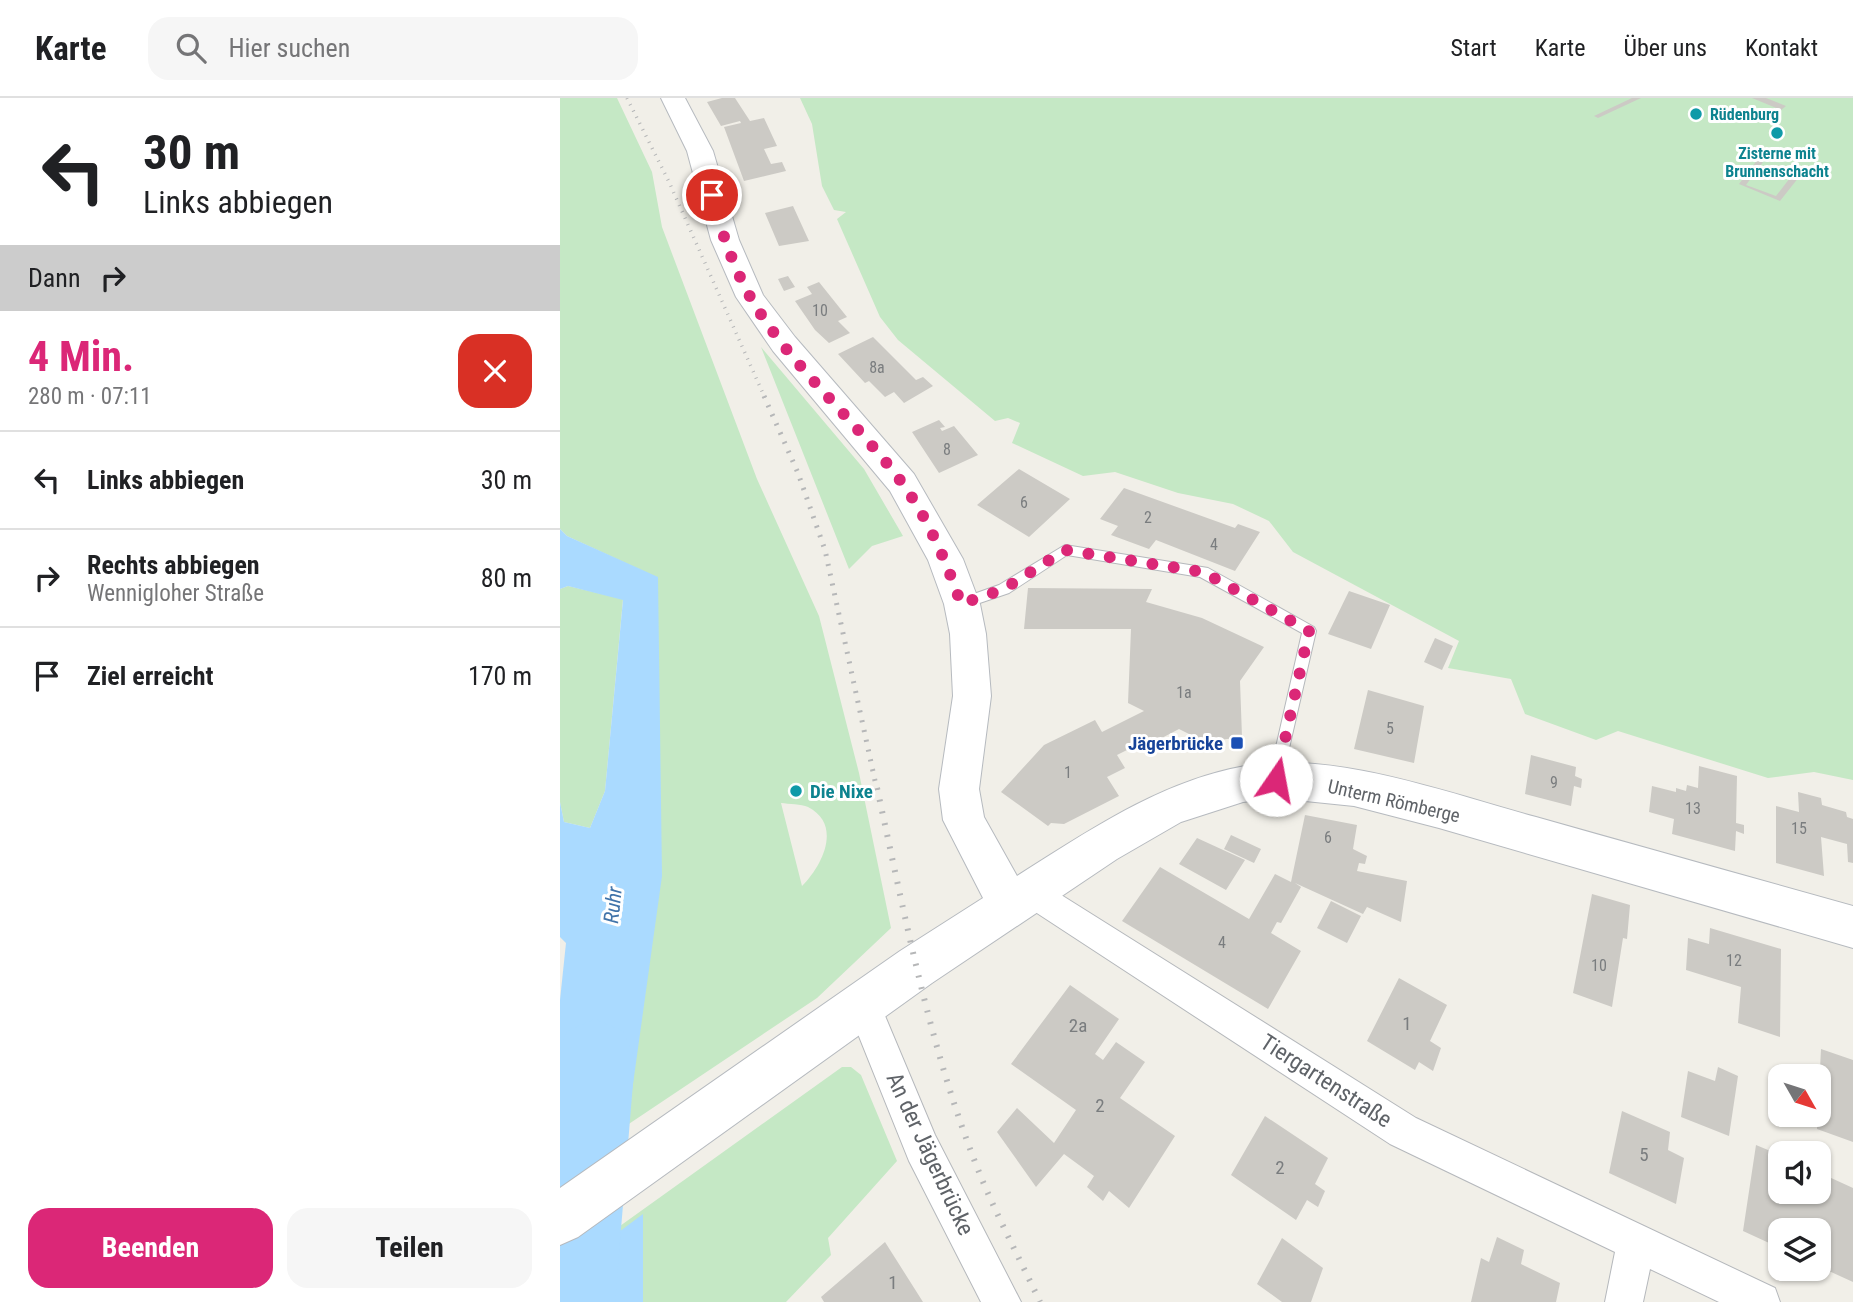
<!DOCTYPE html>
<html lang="de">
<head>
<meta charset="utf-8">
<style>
	:root { --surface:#fff; --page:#f6f6f6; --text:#202124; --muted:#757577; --line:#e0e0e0; --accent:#db2777 }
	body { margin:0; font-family:"Roboto Condensed",sans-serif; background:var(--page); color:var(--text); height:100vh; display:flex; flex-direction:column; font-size:26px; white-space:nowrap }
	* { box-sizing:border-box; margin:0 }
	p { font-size:23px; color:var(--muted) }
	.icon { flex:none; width:38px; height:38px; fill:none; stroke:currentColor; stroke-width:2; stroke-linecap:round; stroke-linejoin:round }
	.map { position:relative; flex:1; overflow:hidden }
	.sheet { display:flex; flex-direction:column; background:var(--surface); width:560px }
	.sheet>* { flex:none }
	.hud { background:#fff; color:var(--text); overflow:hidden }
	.needle { width:46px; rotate:129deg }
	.controls { position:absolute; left:1208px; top:966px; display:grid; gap:14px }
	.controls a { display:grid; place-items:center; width:63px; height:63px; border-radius:14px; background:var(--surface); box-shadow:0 2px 5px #0004; font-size:35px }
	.pin { position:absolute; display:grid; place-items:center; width:60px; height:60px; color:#fff; margin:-30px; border:4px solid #fff; border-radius:50%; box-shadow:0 2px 7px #0007 }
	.me { position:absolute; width:77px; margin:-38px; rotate:12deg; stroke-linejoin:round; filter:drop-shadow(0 0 5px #0008) }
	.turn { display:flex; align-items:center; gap:24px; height:147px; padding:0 28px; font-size:32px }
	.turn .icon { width:91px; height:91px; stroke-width:2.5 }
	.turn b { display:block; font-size:49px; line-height:60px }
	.then { display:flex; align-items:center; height:66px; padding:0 28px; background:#0003; gap:14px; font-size:26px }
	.round { display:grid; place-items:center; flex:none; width:74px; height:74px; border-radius:21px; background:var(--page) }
	.overview { display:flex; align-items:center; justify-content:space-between; height:119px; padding:0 28px }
	h1 { font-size:42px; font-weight:700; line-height:52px; color:var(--accent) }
	.button { display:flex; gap:14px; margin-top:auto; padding:14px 28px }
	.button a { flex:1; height:80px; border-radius:21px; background:var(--accent); color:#fff; font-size:28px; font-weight:700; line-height:80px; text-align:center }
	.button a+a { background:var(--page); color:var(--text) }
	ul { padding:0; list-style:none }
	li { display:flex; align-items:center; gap:21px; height:98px; padding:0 28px; border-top:2px solid var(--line) }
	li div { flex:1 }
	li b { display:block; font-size:26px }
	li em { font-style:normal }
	header { display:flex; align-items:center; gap:42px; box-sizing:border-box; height:98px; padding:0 35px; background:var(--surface); border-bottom:2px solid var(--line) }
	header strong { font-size:33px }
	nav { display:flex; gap:38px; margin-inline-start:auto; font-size:24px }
	.search { width:490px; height:63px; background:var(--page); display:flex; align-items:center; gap:18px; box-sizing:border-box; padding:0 24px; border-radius:21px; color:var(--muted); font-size:26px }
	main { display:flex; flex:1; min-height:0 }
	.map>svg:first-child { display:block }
</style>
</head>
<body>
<header>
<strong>Karte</strong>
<div class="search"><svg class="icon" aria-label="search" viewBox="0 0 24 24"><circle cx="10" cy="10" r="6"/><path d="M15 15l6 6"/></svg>Hier suchen</div>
<nav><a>Start</a><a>Karte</a><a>Über uns</a><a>Kontakt</a></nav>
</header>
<main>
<section class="sheet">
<div class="hud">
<div class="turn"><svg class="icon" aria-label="left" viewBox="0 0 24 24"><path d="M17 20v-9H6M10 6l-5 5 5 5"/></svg><div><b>30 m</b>Links abbiegen</div></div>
<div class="then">Dann<svg class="icon" aria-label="right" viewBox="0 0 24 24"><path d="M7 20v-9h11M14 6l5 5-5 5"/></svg></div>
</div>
<div class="overview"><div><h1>4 Min.</h1><p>280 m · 07:11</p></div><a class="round" style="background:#d93025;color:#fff"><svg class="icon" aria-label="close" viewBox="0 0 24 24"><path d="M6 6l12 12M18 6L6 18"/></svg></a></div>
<ul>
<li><svg class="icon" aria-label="left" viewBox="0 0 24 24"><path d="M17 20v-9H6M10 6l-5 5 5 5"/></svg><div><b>Links abbiegen</b></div><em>30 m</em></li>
<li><svg class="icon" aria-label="right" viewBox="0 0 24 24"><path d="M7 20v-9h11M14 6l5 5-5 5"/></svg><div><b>Rechts abbiegen</b><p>Wennigloher Straße</p></div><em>80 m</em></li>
<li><svg class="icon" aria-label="arrive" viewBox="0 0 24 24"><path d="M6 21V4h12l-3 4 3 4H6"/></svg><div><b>Ziel erreicht</b></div><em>170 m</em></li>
</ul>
<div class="button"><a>Beenden</a><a>Teilen</a></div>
</section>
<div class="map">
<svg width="1293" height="1204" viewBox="0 0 1293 1204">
	<rect width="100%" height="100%" fill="#f1efe8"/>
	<path fill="#c5e8c5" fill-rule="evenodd" d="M0,0H57L92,74L102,129L197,381L259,518L299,675L331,830L257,900L0,1072V1067L68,1022L98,480L7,438L0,431ZM221,705C229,706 241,706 248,709C283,727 262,768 242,788Z
		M240,0H1293V682L1254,674L1208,680L1058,633L1036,642L965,616L951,581L888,570L899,543L733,454L709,423L673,406L618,395L555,374L523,378L452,345L460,325L448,320L435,323L338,242L320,219L277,121L286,114L274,112L262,88L252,26Z
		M201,249L304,371L343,438L312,448L289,471Z
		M8,488L63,501L45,693L30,730L4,724L0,704V491Z
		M282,969H291L301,977L337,1063L268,1140L271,1157L226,1204H83V1117L0,1178V1171Z"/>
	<path fill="#aadaff" d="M0,431L7,438L98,479L102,778L68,1022L0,1067V902L6,845L0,839V704L4,724L30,730L45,693L63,502L8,488L0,491Z
		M83,1116V1204H0V1178Z"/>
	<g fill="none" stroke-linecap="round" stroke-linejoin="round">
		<path fill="#aadaff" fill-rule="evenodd" d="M35,921L63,933L75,961L55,1204H0V949L7,933Z"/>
	</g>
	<path fill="#cccac5" d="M162,0H175L190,23L204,20L217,48L204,51L211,66L222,64L226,73L184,83L164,29L181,25L180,23L161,28L147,4Z
		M1072,0H1081L1038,20L1034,18Z
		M1192,0H1206L1226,8L1221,12Z
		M1198,61L1203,64L1186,87L1216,98L1233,76L1239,79L1220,103L1179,86Z
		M233,108L249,143L219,148L205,115Z
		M228,178L235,189L224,193L218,181Z
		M259,184L287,219L278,223L290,235L269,245L255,232L235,203L252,196L247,189Z
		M313,239L356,282L363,279L373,288L344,305L334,294L325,299L309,283L305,285L278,256Z
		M379,322L385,329L380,330L382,333L394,328L418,357L379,375L352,334Z
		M459,371L510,401L469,439L417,407Z
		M564,390L675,430L678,426L700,434L675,473L596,442L589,451L551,437L558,428L540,421Z
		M468,490L592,491L586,504L642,520L704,549L680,583L682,639L645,644L619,631L577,653L575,648L557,657L565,670L547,679L559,698L504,726L491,725L488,728L441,694L484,647L535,622L542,634L584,613L568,605L571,531H464Z
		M789,493L830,507L811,551L768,536Z
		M875,540L893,548L882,572L864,564Z
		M808,592L864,608L854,665L794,651Z
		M971,657L1016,669L1015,678L1022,681L1021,690L1014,688L1011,708L965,696Z
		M1139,668L1177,678L1176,725L1184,727V736L1176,733L1175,753L1112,736L1114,721L1089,714L1092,688L1116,694V690L1126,693L1127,687L1138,690Z
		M1238,694L1261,700L1262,707L1286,714L1287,719L1293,721V765L1288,764L1287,746L1261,739L1264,778L1216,765V708L1239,714Z
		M745,717L797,727L793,751L807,758L805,766L799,765L797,773L847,783L841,824L807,809L803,816L735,785L741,789L721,825L717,824L711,835L741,853L708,911L562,823L600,769L689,821L715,776L731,784Z
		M671,737L701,751L694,765L664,751Z
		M637,740L685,762L666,792L619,766Z
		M1032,796L1070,807L1067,841L1063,840L1052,909L1013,895Z
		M771,803L801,818L787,845L757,830Z
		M1150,830L1221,851L1220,939L1178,925L1181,889L1126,872L1128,840L1149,846Z
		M839,880L887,907L870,943L881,950L873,973L859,964L855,972L807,943Z
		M510,887L559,921L535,956L543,962L556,944L585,964L560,1000L615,1038L569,1110L549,1093L543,1103L527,1089L534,1078L504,1056L476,1089L437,1034L457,1010L494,1045L516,1012L451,966Z
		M1261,951L1293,962V1044L1257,1031Z
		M1158,969L1178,978L1169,1038L1121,1019L1128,973L1155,983Z
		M1062,1013L1110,1034L1108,1052L1124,1060L1116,1106L1049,1075Z
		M705,1018L768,1060L755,1086L765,1093L758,1109L747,1102L736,1122L671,1077Z
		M1196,1047L1220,1057V1094H1258V1074L1293,1090V1184L1258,1168V1132H1220V1150L1183,1133Z
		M937,1139L964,1152L961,1166L1000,1185L996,1204H911L921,1160L929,1164Z
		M722,1140L763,1170L751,1204H722L697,1186Z
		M325,1144L363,1204H264L261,1199Z"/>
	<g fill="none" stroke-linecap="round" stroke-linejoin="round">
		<g stroke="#b5b8bc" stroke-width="2">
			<path id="service" d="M505,447L648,470L754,529L756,533L721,685L716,687L711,685L709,680L742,535L640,479L507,457L449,495L402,511L397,510L395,506L397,502L439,487Z"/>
		</g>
		<g stroke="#b5b8bc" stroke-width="2">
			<path id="minor" d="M471,778L856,1020L1215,1190L1220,1204H1159L1090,1171L1083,1204H1045L1055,1154L830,1046L460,804L455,793L460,782Z
				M303,889L315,894L375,1037L461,1204H421L349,1063L286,906L291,894Z"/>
		</g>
		<g stroke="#b6babf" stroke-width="2">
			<path id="secondary" d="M101,0H125L153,53L179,142L203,197L235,239L354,376L403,461L420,506L426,536L431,598L419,691L424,719L457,778C528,733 601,683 685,668C772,652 891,696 976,719C1081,749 1187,778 1293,808V850L879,730L794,708L716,700L683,704L621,724L557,761L372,885L18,1139L0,1147V1090L340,853L423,800L383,722L379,691L393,598L390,536L384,506L368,462L330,393L213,253L176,199L151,142L127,53Z"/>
		</g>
		<use href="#service" fill="#fff" fill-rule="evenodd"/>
		<use href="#minor" fill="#fff" fill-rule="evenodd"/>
		<use href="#secondary" fill="#fff" fill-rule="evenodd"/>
		<path stroke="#b6b7b8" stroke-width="3.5" stroke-dasharray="1 6" stroke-linecap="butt" d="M67,0L109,84L205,300"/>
		<path stroke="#b6b7b8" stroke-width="5" stroke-dasharray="2 8" stroke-linecap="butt" d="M204,298L238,375L265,452L317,692"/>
		<path stroke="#b6b7b8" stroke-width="6" stroke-dasharray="2 10" stroke-linecap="butt" d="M317,690C345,817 369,948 417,1069C435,1115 459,1159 480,1204"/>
	</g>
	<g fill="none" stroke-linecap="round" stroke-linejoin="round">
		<path stroke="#db2777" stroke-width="12" stroke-dasharray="0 21.6" d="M152,97C161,133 173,169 192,202C231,268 294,321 340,382C368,420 386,463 401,506L444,491L505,452L643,474L749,533L716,682"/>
	</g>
	<g fill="#0f9aa8" stroke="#fff" stroke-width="2.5">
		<circle cx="1136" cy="16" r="7"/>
		<circle cx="1217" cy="35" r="7"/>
		<circle cx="236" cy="693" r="7"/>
	</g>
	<rect fill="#1a4fb4" stroke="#fff" stroke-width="2.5" x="670" y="638" width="14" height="14" rx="3.5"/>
	<g text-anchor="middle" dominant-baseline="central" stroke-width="6" stroke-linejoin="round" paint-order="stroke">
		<g font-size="16" font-weight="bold" fill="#0d838f" stroke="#fff" text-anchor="start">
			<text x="1150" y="16">Rüdenburg</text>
			<text x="1217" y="55" text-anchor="middle">Zisterne mit<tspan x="1217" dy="18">Brunnenschacht</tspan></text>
		</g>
		<g font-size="16" fill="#7a7d7f">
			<text x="260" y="212">10</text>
			<text x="317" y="269">8a</text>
			<text x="387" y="351">8</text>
			<text x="464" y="404">6</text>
			<text x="588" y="419">2</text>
			<text x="654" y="446">4</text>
			<text x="624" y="594">1a</text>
			<text x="830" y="630">5</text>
			<text x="508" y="674">1</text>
			<text x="994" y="684">9</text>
			<text x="1133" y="710">13</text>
			<text x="1239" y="730">15</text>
			<text x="768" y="739">6</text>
			<text x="662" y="844">4</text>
			<text x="1174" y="862">12</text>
			<text x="1039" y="867">10</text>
		</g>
		<g font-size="19" font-weight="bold" fill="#164399" stroke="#fff" text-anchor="end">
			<text x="663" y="645">Jägerbrücke</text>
		</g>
		<g font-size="19" font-weight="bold" fill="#0d838f" stroke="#fff" text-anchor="start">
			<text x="250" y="693">Die Nixe</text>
		</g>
		<g font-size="19" fill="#5f6368" stroke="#fff">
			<text transform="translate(834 703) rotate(13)">Unterm Römberge</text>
		</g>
		<g font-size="19" fill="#7a7d7f">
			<text x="847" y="925">1</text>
			<text x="518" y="927">2a</text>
			<text x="540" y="1007">2</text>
			<text x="1084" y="1056">5</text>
			<text x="720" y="1069">2</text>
			<text x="333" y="1184">1</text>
		</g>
		<g font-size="21" font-style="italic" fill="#4174aa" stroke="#fff">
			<text transform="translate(53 807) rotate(-84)">Ruhr</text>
		</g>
		<g font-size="23" fill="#5f6368" stroke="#fff">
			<text transform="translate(766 983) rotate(33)">Tiergartenstraße</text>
			<text transform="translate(370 1056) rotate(65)">An der Jägerbrücke</text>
		</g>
	</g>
</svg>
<div class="controls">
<a><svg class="needle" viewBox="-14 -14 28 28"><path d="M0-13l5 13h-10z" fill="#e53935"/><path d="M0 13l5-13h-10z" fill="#757577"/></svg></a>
<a><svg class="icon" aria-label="sound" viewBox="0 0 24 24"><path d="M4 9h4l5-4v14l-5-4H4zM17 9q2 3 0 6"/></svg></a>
<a><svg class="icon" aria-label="layers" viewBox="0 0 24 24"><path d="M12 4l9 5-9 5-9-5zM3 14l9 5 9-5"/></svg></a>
</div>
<div class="pin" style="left:152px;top:97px;background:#d93025"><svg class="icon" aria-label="arrive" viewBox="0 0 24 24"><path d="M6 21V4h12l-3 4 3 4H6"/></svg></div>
<svg class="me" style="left:716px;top:682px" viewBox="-20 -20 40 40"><circle r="19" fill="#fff"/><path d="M0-13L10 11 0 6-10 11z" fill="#db2777"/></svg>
</div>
</main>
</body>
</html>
